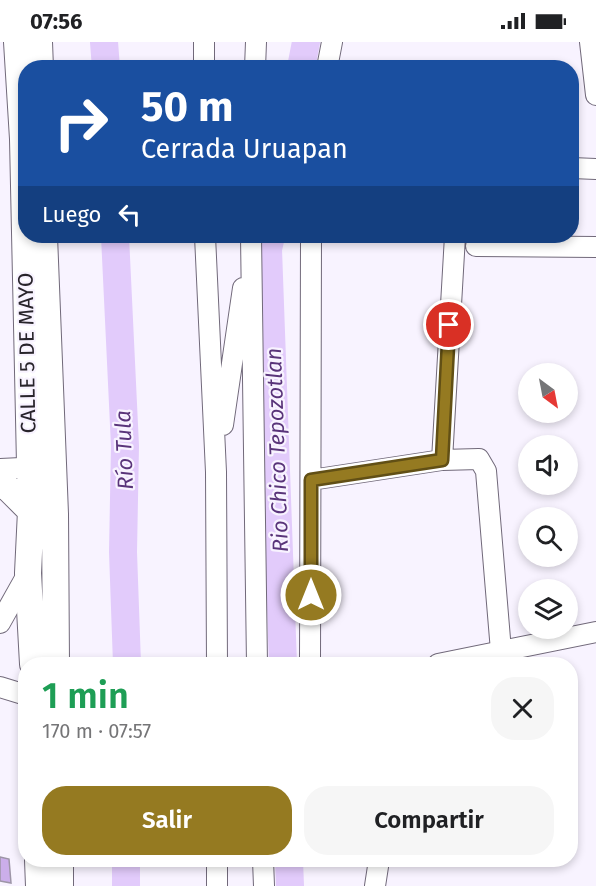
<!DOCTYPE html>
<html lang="es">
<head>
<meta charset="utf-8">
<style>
	:root { --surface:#fff; --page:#f6f6f6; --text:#202124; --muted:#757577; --accent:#957a21 }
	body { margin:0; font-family:"Fira Sans",sans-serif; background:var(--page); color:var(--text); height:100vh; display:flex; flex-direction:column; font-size:22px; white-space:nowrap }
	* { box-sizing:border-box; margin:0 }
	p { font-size:20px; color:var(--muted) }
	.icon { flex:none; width:33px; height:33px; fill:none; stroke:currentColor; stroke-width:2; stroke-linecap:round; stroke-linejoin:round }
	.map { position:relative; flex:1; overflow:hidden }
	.side { position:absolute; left:18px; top:615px; width:560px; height:210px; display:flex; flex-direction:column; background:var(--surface); border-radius:24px; box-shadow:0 3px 9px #0003 }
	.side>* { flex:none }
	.banner { position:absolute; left:18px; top:18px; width:561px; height:183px; border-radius:24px; box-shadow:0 3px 9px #0003; background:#1a4fa0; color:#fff; overflow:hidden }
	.needle { width:39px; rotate:148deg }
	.controls { position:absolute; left:518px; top:321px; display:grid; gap:12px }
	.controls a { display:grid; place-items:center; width:60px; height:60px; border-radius:50%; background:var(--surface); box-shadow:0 3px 9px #0003; font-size:30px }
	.pin { position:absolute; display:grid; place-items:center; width:51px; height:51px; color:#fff; margin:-26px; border:3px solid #fff; border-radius:50%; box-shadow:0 2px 6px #0007 }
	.me { position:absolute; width:66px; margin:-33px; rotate:0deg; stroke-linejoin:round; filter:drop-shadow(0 0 4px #0008) }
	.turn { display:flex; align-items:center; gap:21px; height:126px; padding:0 24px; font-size:27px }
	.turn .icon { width:78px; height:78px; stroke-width:2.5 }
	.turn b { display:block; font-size:42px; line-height:51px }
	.then { display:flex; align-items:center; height:57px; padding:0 24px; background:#0003; gap:12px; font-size:22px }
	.round { display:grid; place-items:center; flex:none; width:63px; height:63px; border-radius:24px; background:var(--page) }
	.headline { display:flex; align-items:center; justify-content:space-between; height:102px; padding:0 24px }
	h1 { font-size:36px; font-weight:600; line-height:45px; color:#1e9e55 }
	.action { display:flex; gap:12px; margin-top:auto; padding:12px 24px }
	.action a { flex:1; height:69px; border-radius:24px; background:var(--accent); color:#fff; font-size:24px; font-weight:600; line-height:69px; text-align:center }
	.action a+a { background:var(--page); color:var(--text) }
	.status { display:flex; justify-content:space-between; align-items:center; height:42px; padding:0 30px; background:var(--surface); direction:ltr }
	.status svg { height:16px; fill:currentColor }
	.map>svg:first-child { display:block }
</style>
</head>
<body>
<div class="status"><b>07:56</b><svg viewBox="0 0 49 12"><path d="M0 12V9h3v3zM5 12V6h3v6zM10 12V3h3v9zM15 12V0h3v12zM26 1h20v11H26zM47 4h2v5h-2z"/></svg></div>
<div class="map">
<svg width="596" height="844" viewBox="0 0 596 844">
	<rect width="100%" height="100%" fill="#f8f3ff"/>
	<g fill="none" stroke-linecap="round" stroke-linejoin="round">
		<path stroke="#e2cbfb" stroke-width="28" d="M104,0L106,26
			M301,26L306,0
			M115,194L125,404L123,510L127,622
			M271,194L268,207L283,622
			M126,818V844
			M289,818L290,844"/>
	</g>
	<path fill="#cbaeea" stroke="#9d95a7" stroke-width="1.5" d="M0,815L9,817L11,841L0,839Z"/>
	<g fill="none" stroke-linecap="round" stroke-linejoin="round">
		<g stroke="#71697a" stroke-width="22">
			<path id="minor" d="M204,0V26
				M590,0L596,53
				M255,26L256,0
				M327,26L332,0
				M572,126L596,127
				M205,194L216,430L217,622
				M251,194L257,622
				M476,204L596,205
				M223,383L243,246
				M442,418L455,194
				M0,427L42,425
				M311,438L442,418L479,417L486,429L501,609
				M0,581L28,531
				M310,622L311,194
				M438,622L596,590
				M0,645L26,653
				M263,818L264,844
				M217,844V818
				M375,844L379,818"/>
		</g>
		<g stroke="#71697a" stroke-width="28">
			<path id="major" d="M17,0L23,97L31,469L28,531L33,622
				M39,0L40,26
				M44,194L55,472L56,622
				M0,442L9,447L31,469
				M38,818L39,844
				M60,818V844"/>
		</g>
		<use href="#minor" stroke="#fff" stroke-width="20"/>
		<use href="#major" stroke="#fff" stroke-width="26"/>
	</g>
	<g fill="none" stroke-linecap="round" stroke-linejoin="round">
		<g stroke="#614f15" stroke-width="15">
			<path id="route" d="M311,553V438L442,418L449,283"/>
		</g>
		<use href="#route" stroke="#957a21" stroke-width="10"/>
	</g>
	<g text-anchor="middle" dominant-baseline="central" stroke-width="4.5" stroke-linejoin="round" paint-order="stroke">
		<g font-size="21" fill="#28242b" stroke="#f8f3ff">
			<text transform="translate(27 311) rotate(-91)">CALLE 5 DE MAYO</text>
		</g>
		<g font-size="22" font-style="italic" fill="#59347a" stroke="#f8f3ff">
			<text transform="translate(124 408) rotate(-92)">Río Tula</text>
			<text transform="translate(277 408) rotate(-92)">Rio Chico Tepozotlan</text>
		</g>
	</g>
</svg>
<div class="controls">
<a><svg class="needle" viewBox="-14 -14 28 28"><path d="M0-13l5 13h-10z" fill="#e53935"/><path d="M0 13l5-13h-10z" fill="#757577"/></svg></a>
<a><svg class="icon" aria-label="sound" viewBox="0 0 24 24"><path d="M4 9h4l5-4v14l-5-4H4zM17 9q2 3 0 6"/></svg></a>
<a><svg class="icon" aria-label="search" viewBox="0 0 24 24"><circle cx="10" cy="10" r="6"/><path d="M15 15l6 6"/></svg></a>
<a><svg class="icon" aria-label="layers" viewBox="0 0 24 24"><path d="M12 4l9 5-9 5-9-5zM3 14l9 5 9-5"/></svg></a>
</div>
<div class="pin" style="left:449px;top:283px;background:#d93025"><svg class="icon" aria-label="arrive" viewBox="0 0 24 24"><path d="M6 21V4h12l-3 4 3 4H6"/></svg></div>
<svg class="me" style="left:311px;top:553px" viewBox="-20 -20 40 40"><circle r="17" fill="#957a21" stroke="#fff" stroke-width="3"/><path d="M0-11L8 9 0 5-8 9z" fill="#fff"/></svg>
<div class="banner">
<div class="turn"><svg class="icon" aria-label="right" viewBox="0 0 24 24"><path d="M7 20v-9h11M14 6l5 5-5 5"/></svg><div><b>50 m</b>Cerrada Uruapan</div></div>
<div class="then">Luego<svg class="icon" aria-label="left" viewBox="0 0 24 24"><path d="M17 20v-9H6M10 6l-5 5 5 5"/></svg></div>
</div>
<section class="side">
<div class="headline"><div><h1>1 min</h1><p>170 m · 07:57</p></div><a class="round"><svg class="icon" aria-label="close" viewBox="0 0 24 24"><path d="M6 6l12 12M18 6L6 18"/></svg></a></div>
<div class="action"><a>Salir</a><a>Compartir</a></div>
</section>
</div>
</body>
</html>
